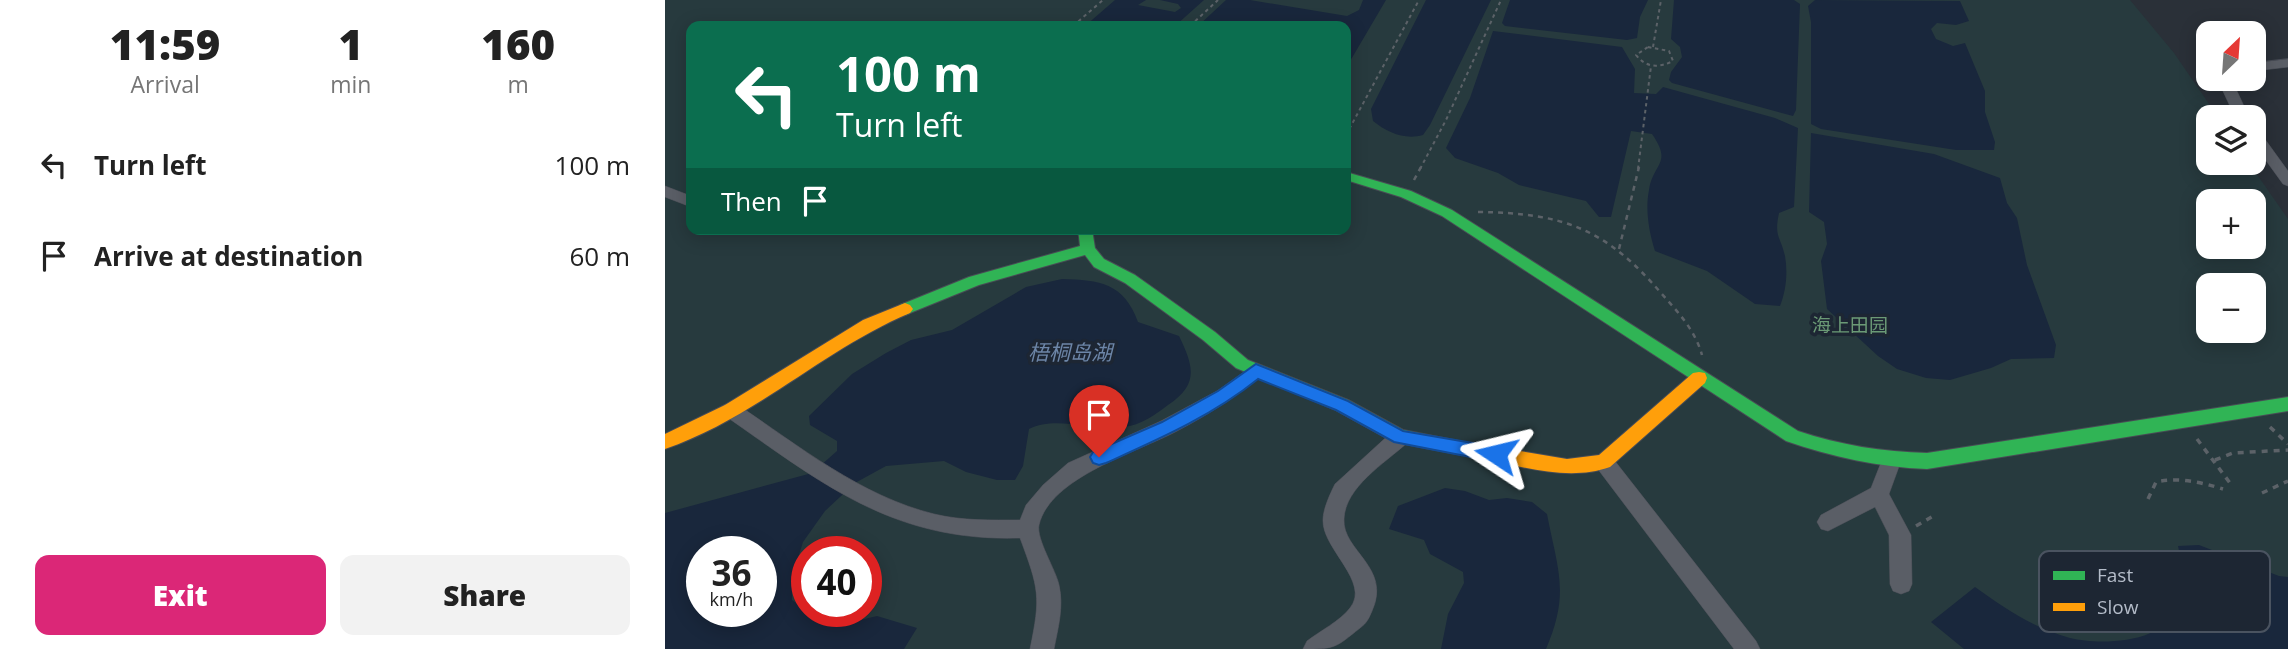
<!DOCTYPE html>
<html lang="en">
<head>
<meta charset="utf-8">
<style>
	:root { --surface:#fff; --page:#f2f2f2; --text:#222; --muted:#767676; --accent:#db2777 }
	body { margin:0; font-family:"Open Sans","Noto Sans SC",sans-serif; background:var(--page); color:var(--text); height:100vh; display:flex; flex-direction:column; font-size:26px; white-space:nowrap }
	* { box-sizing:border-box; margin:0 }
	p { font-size:23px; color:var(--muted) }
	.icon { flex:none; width:38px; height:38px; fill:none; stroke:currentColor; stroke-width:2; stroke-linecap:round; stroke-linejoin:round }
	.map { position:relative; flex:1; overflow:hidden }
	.panel { display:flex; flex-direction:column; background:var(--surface); width:665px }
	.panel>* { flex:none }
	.hud { position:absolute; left:21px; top:21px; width:665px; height:214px; border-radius:14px; box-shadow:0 4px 18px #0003; background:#0b6e4f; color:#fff; overflow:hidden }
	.needle { width:46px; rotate:25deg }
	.fabs { position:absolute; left:1531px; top:21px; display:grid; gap:14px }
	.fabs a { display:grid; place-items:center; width:70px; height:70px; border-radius:14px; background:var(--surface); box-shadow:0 4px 18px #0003; font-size:35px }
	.speed { position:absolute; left:21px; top:536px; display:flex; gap:14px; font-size:35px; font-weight:700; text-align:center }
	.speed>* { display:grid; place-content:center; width:91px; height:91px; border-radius:50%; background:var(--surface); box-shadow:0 4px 18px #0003; line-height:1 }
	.speed small { font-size:18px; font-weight:400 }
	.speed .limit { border:10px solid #d22; background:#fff; color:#111 }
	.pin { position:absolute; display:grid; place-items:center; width:60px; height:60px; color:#fff; margin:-72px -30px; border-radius:50% 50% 50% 0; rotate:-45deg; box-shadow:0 0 7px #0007 }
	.pin .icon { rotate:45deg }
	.me { position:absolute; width:77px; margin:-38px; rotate:280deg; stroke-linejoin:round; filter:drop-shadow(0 0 5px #0008) }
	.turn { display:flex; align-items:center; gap:24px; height:147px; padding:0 35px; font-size:32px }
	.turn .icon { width:91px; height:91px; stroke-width:2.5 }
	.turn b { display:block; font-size:49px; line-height:60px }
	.then { display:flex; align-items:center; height:66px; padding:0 35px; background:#0003; gap:14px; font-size:26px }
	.eta { display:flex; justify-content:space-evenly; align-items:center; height:119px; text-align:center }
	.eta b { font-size:42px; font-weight:800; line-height:49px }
	.primary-button { display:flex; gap:14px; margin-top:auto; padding:14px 35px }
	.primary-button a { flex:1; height:80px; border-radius:14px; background:var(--accent); color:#fff; font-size:28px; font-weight:800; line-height:80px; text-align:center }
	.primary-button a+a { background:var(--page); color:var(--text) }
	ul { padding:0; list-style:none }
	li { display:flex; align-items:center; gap:21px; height:91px; padding:0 35px }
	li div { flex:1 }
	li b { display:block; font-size:26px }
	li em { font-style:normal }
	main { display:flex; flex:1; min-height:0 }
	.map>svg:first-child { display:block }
</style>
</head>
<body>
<main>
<section class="panel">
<div class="eta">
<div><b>11:59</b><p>Arrival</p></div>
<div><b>1</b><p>min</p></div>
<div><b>160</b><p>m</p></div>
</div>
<ul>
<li><svg class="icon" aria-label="left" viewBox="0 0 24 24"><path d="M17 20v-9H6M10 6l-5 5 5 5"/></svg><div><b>Turn left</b></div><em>100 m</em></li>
<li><svg class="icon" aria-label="arrive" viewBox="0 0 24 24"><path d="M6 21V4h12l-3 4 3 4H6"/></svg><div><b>Arrive at destination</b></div><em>60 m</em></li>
</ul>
<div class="primary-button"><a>Exit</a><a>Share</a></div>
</section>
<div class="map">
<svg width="1623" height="649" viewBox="0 0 1623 649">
	<rect width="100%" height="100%" fill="#2a3038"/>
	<path fill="#273a3e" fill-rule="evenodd" d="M0,0H1465L1509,53L1553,117H1544V163H1584L1623,219V649H0ZM26,26H681V229H26ZM1544,201H1589V247H1544ZM1544,285H1589V331H1544ZM37,551H96V611H37ZM142,551H201V611H142Z"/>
	<path fill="#19273c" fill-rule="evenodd" d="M450,0H481L473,5L510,12L516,8L513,4L495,0H539L510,26H420Z
		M561,0H585L682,16L694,10L698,0H721L681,68V26H533Z
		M761,0H826L765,125L758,135C740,140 723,133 708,121L706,109Z
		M845,0H983L975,17L972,38L962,40L840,26L837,23Z
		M1009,0H1129L1135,4L1131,110L1128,116L1007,83L1004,80L1006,72L1017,57L1015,47L1006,39Z
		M1150,0L1295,1L1304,21L1291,25L1272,23L1266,29L1271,39L1288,46L1300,43L1320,91V112L1330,142L1329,150H1291L1156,129L1146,124V22L1143,6Z
		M828,31L957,47L970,69L969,93L991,94L998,87L1110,118L1133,128L1129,207L1114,213C1109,237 1115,235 1120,256C1123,273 1121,291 1115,306L1090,304L1042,271L990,251C984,232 980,210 984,190C988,163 1008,164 987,134L966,131L946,217H934L921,201L854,185L833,173L790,158L781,148L805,98Z
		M1146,133L1269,154L1335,178L1342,203L1352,218L1362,265L1391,345L1389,358L1346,359L1326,368L1285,380L1261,378L1232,369L1213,356L1162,309L1156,261L1162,244L1159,222L1144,212Z
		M397,279C435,280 459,283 473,322L514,336C528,365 535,384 503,405C491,414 476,425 460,427C429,432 392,415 364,429L358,466L350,480H332L301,472L279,461L221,466L190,483L160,511L138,542L127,577V600L149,615L187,622L212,616L252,628L239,649H0V513L147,473L172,451V441L145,425L144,416L187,374L221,353L246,340L287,330L361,287ZM37,551H96V611H37Z
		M780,488L800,491L824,500L842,498L867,502L882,514C893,571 905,593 881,649H776L783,614L799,583L798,572L765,554L759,540L724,529L733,506Z
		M1534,545L1614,576L1623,577V649H1299L1266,622L1310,587C1339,608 1370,629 1405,638C1437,646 1503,643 1515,604C1521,585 1517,565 1513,546Z"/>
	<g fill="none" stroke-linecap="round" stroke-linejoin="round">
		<g stroke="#484c55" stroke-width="1">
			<path id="street" d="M1623,59V67L1589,71V63Z
				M1560,79H1573L1571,89L1584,117H1570L1557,89Z
				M1589,130L1594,131L1623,171V186L1618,184L1589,144Z
				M0,186L26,196V207L0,197Z
				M591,364L597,366L600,371L597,376C570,397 543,415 512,431C473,452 385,477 374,525C371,539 391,570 394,585C399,607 393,628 389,649H365C376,596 374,589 355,538C228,542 158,484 59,415L56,410L59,405L66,402L73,405C134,446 196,496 269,514C298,521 326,520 355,520L361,505L378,485L403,463L496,421L552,391Z
				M735,429L742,431L745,437L742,443C720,463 680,487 679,519C677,551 727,567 707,611C704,618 702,623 695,628C670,648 671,649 638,649L642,641C655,631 675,621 685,608C706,582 657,549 658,520C658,509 665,494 670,484L728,431Z
				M1226,453L1233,455L1236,461L1224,494L1246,535L1247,584L1244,591L1236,594L1228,591L1225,584L1224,535L1210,507L1163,531L1156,529L1152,522L1156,515L1206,488L1219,455Z
				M939,454L946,456L1091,641L1095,649H1069L932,468L929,462L932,456Z"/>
		</g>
		<g stroke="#484c55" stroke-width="2">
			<path id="fast" d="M681,172L746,191L787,210L1133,431C1175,445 1218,452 1262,453L1623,397V411L1262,469C1213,467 1167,457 1121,441L777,216L736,197L681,180Z
				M413,229H427L430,248L439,259L470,275L550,332L583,360L683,400L738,430L819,446L822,451L819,456L813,458L729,442L671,410L571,368L538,340L460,283L429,267L420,255L314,285L240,315L232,309L235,305L304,277L415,246Z"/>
		</g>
		<g stroke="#484c55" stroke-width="2">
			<path id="slow" d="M240,303L245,305L248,309L245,313C159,349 89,419 0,449V434L60,405L198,320Z
				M1034,372L1040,373L1042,378L1040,383L945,467C903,482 856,466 813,458L807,456L804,451L807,446L813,444L902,459L934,455L1028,373Z"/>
		</g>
		<path stroke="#5c6268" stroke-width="2" stroke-dasharray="3.5 3.5" stroke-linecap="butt" d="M408,26L438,0
			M525,26L553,0
			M983,47L1004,51L1008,61C994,68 981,68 971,55Z
			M988,47L996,0
			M681,135L754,0
			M755,169L781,120L836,0
			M973,169L986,66"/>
		<path stroke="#5c6268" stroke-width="2.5" stroke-dasharray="5 5" stroke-linecap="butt" d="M749,180L756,167
			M813,212C898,213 940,228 996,293C1013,312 1030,330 1037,355
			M954,249L974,167"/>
		<path stroke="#5c6268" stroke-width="3.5" stroke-dasharray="6 6" stroke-linecap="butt" d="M1605,427L1623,444
			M1532,439L1568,487
			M1550,460L1568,453L1623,450
			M1597,493L1623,481
			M1483,499L1491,482C1515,477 1535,482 1558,489
			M1251,526L1270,515"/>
		<use href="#street" fill="#5a5e66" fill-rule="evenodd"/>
		<use href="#fast" fill="#30b455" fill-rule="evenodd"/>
		<use href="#slow" fill="#ff9f0a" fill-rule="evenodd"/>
	</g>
	<path fill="#1a73e8" stroke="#114b97" stroke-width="2" d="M591,364L683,401L738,431L831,447L837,449L840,454L837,460L831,462L729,442L671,410L593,379C547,416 494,439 441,463L434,465L428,463L425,457L428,452L497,422L553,391Z"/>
	<g text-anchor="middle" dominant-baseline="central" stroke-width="7" stroke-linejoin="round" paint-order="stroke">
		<g font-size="19" fill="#6b9a76" stroke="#1d2633">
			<text x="1185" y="325">海上田园</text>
		</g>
		<g font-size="21" font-style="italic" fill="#6d86a8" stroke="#1d2633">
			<text x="405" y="352">梧桐岛湖</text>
		</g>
	</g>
	<rect x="1374" y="551" width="231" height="81" rx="10" fill="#1d2633" stroke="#4a5360" stroke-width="2"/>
	<rect x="1388" y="571" width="32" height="9" fill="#30b455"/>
	<rect x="1388" y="603" width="32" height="8" fill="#ff9f0a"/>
	<g font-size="19" fill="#b4bcc9">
		<text x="1432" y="582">Fast</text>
		<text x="1432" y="614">Slow</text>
	</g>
</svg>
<div class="fabs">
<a><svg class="needle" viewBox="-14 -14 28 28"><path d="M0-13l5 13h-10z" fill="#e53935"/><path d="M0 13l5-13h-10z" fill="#767676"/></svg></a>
<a><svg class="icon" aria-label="layers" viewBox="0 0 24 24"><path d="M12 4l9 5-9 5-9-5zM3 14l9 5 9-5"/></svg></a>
<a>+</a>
<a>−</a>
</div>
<div class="speed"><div>36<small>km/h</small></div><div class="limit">40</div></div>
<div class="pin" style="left:434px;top:457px;background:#d93025"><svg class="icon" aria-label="arrive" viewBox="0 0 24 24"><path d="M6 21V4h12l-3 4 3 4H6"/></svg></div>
<svg class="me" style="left:831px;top:454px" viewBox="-20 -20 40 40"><path d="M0-17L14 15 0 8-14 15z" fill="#1a73e8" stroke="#fff" stroke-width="4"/></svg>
<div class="hud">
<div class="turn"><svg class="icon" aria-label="left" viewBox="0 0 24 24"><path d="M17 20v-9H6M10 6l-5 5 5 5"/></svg><div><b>100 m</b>Turn left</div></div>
<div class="then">Then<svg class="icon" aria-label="arrive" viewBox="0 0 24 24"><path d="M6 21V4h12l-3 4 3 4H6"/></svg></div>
</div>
</div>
</main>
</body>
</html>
